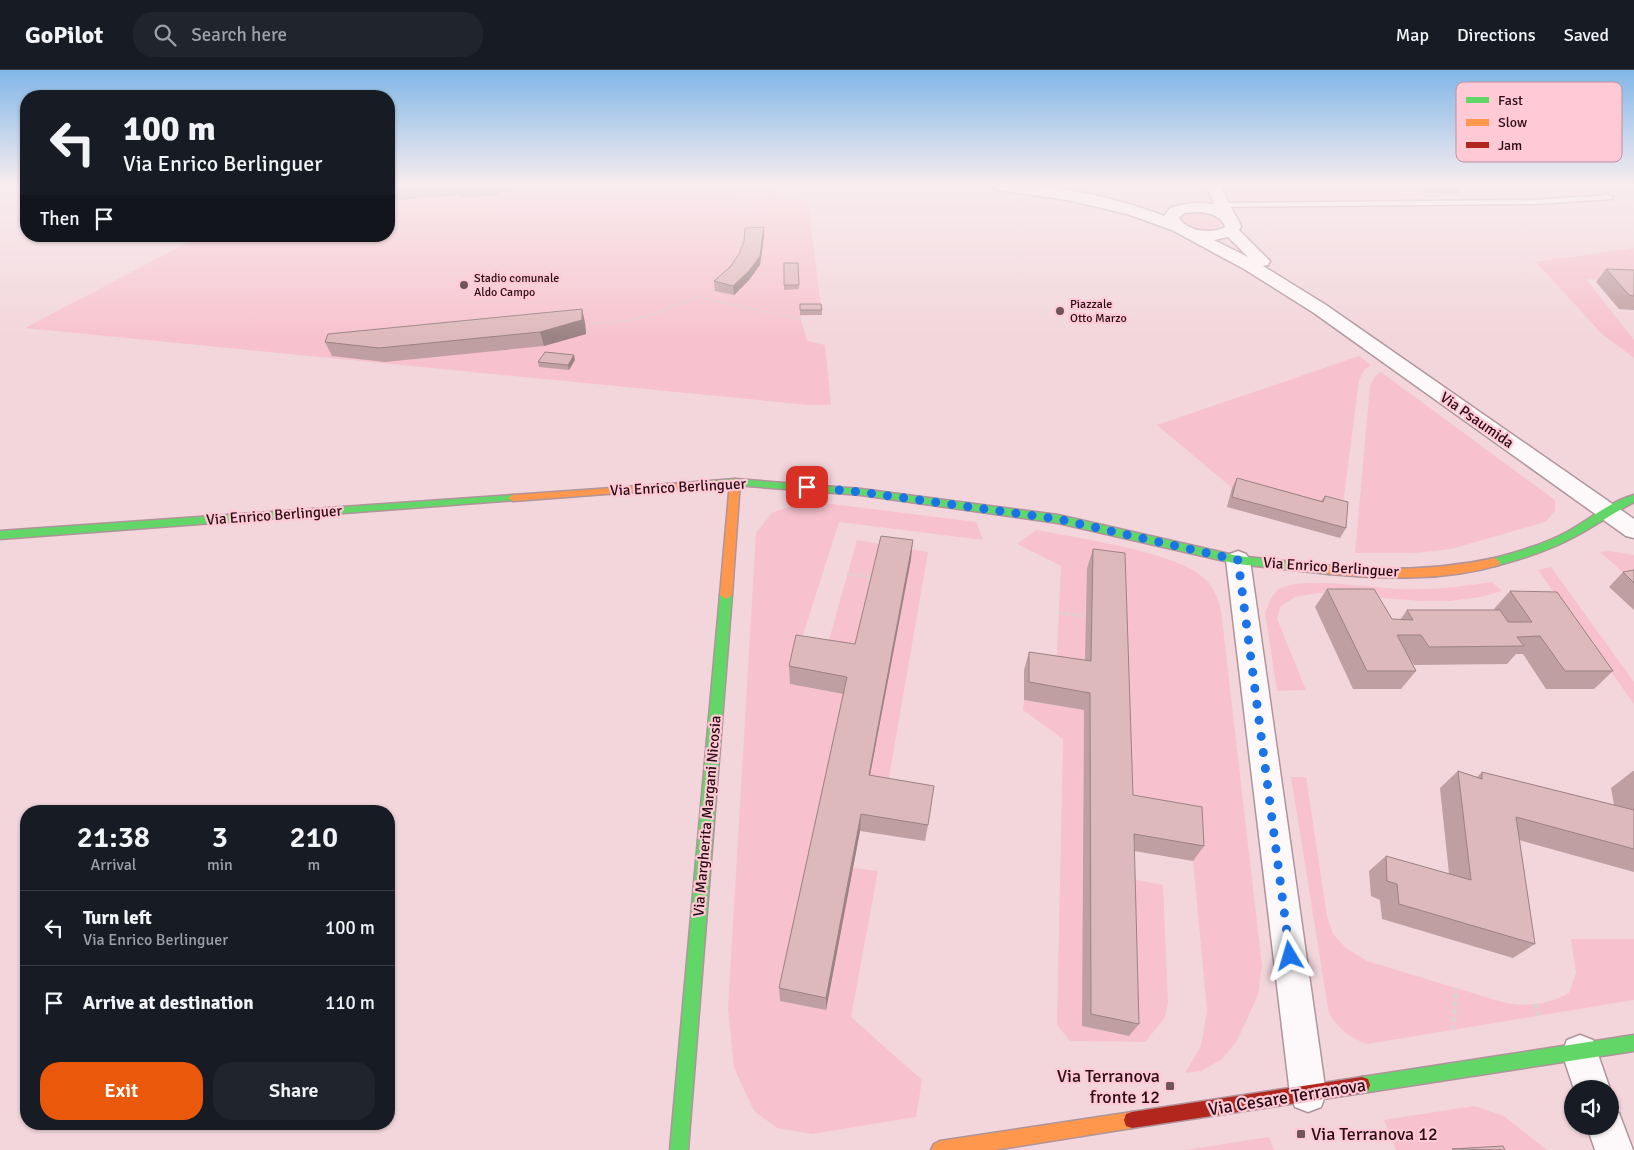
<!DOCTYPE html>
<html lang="en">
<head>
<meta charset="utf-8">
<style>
	:root { --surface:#171b24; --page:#20242c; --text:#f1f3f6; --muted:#9ea1a6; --line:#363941; --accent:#ea580c }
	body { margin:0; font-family:Signika,sans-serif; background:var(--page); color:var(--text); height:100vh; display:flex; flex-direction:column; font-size:19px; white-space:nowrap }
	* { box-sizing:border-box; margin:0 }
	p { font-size:16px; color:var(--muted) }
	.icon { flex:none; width:28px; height:28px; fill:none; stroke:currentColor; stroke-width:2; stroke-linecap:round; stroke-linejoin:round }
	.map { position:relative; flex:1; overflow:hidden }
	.panel { position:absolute; left:20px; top:735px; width:375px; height:325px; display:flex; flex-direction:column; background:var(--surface); border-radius:20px; box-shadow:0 1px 4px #0004 }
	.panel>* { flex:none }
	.top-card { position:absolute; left:20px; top:20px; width:375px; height:152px; border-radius:20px; box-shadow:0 1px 4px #0004; background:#171b24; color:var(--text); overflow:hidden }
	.fabs { position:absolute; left:1564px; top:1010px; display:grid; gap:10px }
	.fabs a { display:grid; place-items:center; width:55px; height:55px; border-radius:50%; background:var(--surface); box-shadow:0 1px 4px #0004; font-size:25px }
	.pin { position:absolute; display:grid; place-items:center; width:42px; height:42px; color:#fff; margin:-21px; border-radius:10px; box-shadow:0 2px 8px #0006 }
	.me { position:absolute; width:55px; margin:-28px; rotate:353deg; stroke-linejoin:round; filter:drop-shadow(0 0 4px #0008) }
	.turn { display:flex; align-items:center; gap:18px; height:105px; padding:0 20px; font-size:22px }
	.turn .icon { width:65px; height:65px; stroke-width:2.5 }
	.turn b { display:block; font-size:35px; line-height:42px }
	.then { display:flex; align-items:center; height:48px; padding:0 20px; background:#0003; gap:10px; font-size:19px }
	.eta { display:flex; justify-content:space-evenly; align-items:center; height:85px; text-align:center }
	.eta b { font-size:30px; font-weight:600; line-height:35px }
	.button { display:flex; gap:10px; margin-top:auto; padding:10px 20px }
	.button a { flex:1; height:58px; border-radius:20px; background:var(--accent); color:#fff; font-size:20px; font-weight:600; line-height:58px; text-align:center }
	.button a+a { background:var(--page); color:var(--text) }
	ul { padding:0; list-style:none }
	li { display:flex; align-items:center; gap:15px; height:75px; padding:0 20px; border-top:1px solid var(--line) }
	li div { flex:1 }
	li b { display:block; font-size:19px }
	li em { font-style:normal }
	header { display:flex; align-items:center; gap:30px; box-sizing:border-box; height:70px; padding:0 25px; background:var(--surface); border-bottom:1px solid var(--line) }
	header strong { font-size:24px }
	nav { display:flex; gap:28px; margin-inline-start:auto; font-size:18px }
	.search { width:350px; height:45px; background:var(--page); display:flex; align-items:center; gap:12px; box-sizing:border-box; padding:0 18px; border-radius:20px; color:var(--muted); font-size:19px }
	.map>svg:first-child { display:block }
</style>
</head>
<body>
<header>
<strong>GoPilot</strong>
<div class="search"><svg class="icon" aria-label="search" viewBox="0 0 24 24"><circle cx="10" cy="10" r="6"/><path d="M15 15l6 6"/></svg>Search here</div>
<nav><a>Map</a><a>Directions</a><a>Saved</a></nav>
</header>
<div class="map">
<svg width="1634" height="1080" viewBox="0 0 1634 1080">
	<rect width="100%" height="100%" fill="#f2d6dc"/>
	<path fill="#f6cad4" d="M1226,116H1475L1487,117L1495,125L1241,129L1231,125Z"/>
	<path fill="#f7c2ce" d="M389,116H773L771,117L779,126L808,131L822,245L800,246L807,271L825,275L831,335H809L25,258L200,166H389Z
		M1475,116H1634V122L1495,125L1487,117Z
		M1198,142L1211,144L1220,150L1221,156C1208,165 1191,160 1180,150L1182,145Z
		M1634,178V211L1586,209L1634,270V288L1602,264L1536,192Z
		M1359,286L1371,295L1365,299L1359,310L1342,442L1232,418L1157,355Z
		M1381,302L1555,430V441L1545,452L1451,479L1415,483H1355L1370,316L1375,306Z
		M802,432H816L976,452L983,470L839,452L797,584L790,614L847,625L826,940L853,798L878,801L851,947L922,1010L916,1047L812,1064L777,1058L754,1041L734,998L728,939L756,463L772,443Z
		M1036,460C1076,468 1183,482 1208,512C1215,520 1218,530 1221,540L1262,896L1258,925L1237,971L1221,990L1201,1001L1185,1003L1201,976L1207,941L1193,791L1192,753L1124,741L1084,609L1056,604L1061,496L1017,474Z
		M857,470L928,482L886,725L867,721L854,593L824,588Z
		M1609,481L1634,485V512L1600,482Z
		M1551,497L1634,612V634L1538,500Z
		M1492,512L1502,521L1480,527L1450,531H1421L1319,523L1295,527L1280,537L1277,549L1306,620L1277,621L1265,543C1268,534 1273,522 1281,518C1307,506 1377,519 1408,519C1436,520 1464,516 1492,512Z
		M1024,630L1084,640L1083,956L1129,966L1125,808L1163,815L1168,933L1165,948L1145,972L1070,971L1057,955L1063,669L1023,640Z
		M1291,707H1306L1327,846L1333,864L1346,878L1367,891L1502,932C1525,937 1548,935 1569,923L1576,903L1571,869H1634V930L1367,974C1350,968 1340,960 1329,944Z
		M1474,1036L1504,1046L1547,1080H1396L1384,1050Z
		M1269,1067L1274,1080H1185Z"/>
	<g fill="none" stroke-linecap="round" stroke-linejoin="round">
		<g stroke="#af949b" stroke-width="3">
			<path id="lane" d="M1609,125L1613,127L1612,129L1534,134L1214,137L1210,135L1214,133L1534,130Z"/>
		</g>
		<g stroke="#af949b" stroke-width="3">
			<path id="street" d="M993,116C1041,110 1119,128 1164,146L1170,138C1185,133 1199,131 1215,135L1206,116H1220L1241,156L1239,160L1270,191L1268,195L1263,196L1326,235L1634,449V468L1626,466L1314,243L1244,199L1172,160L1127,144L1067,130L1000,120L995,119ZM1199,142C1210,143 1222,146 1225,157C1211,164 1188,162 1179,148L1184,143ZM1228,167L1248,187L1214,170Z
				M1238,481L1246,484L1250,490L1326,1024L1321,1037L1308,1042L1295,1037L1290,1024L1226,490L1230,484Z
				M1580,965L1593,970L1610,1019V1020L1574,1019L1562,983L1567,970Z
				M1610,1039L1619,1043L1633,1080H1595L1587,1056H1610Z"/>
		</g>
		<g stroke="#af949b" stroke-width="3">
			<path id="fast" d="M735,409L861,419L1058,445L1238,486L1329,496L1334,500L1329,504L1238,494L1058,453L861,425L735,415L697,418L692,415L697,412Z
				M513,425L517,426L518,428L517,430L0,469V461Z
				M1634,425V432C1613,443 1595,456 1574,467C1550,480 1522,489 1495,496L1490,492L1491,489C1517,482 1543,475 1567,462C1589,450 1609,432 1634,425Z
				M726,521L732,525L688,1080H670L720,525Z
				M1634,965V981L1362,1023L1356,1021L1354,1015L1356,1009L1362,1007Z"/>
		</g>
		<g stroke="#af949b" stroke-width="3">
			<path id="slow" d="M735,409L740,412L732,525L726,529L720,525L730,412Z
				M697,412L702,415L700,417L513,431L508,428L513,425Z
				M1495,488L1500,492L1499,495C1444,511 1385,509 1329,504L1324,500L1329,496C1385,501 1440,500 1495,488Z
				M1132,1042L1138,1044L1140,1050L1138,1056L1132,1058L994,1080H931L934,1074L940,1071Z"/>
		</g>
		<g stroke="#af949b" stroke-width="3">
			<path id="jam" d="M1362,1007L1368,1009L1370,1015L1368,1021L1362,1023L1132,1058L1126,1056L1124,1050L1126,1044L1132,1042Z"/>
		</g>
		<path stroke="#dbd2d4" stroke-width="2" stroke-dasharray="2.5 2" stroke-linecap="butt" d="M743,167L734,130L773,122
			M591,254L625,251L648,246L697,227L801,249"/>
		<path stroke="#dbd2d4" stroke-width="3" stroke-dasharray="4 2.5" stroke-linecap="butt" d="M847,504L874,508
			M1059,543L1086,546"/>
		<path stroke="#dbd2d4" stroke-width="4.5" stroke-dasharray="5 3" stroke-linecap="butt" d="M1535,934L1539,946
			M1453,960L1456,918"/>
		<use href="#lane" fill="#fdf9fa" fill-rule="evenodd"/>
		<use href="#street" fill="#fdf9fa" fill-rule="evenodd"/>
		<use href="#fast" fill="#63d668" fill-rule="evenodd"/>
		<use href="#slow" fill="#ff974d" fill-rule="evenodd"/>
		<use href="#jam" fill="#b3261e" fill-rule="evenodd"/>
	</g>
	<path fill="#bf9fa1" d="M389,116H576L501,122L500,125L462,128L461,125L389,131Z
		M1300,116H1382L1381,119L1301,117Z
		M1419,116H1462L1458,124L1425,123Z
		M764,157V166L760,195L749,210L734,225L715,221L714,211L730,197Z
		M784,193H798L799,219L784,220Z
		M1606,199L1634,200V240L1619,239L1596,212Z
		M800,234L822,240V245H800Z
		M582,239L585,253L586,264L544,276L385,292L332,286L325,272Z
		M575,290L569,300L539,297L538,292Z
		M1237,408L1321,431L1325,426L1346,458L1340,468L1227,437L1232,418Z
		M1093,479L1133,725L1204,776L1193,791L1134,781L1139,954L1129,966L1082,956L1084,640L1024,630V600L1029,582L1085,590L1087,498Z
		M911,489L870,705L928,755L925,771L860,761L826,940L780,931L779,918L843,624L790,614L789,596L855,574Z
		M1634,500V540L1609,517L1623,502Z
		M1327,519L1392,549L1400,550L1407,540H1495L1494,539L1510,521L1613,601L1594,619H1546L1523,584H1516L1507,594L1414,595L1410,588L1416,601L1401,619H1353L1315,537Z
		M1458,701L1477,707L1482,702L1614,735L1611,718L1633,701H1634V802L1519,770L1535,874L1513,888L1382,849L1380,830L1371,826L1369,801L1386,786L1449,804L1440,718Z"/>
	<path fill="#9b8283" d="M764,157V166L760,195L749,210L734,225L733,216Z
		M582,239L585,253L586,264L544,276L540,262Z
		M574,285L575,290L569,300L568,295Z
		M913,470L911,489L867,721L869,705Z
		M861,744L860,761L826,940V928Z"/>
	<path fill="#deb9bb" stroke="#9b8283" d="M499,117V120L460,124L461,121Z
		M764,157L760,186L749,201L733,216L714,211L730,197L739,184L744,171L745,158Z
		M784,193H798L799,215H784Z
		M1606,199L1634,200V226L1629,225Z
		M800,234H821L822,240H800Z
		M582,239V250L540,262L379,278L325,272L328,264Z
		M545,282L574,285L568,295L538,292Z
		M1237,408L1323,432L1325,426L1348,432L1346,458L1232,427Z
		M881,466L913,470L869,705L934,716L928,755L861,744L826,928L779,918L847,607L789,596L796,565L855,574Z
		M1093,479L1125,483L1133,725L1202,737L1204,776L1134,764L1139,954L1091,944L1090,623L1029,612V582L1091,591Z
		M1634,500V513L1623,502Z
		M1327,519H1374L1392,549L1413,550L1407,540H1500L1508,552H1532L1510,521L1557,522L1613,601H1565L1540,566L1517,567L1524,576L1429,577L1421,565H1397L1416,601H1367Z
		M1458,701L1482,709V702L1634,740V779L1516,747L1535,874L1399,834L1397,814L1387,811L1386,786L1471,810Z
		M1503,1076L1505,1080L1452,1079Z"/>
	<linearGradient id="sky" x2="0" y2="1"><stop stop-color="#81b7e8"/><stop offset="0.43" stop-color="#f9edef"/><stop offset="1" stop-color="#f9edef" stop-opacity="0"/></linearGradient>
	<rect width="1634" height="267" fill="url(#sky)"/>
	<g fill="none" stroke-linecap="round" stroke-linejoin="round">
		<path stroke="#1a73e8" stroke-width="9" stroke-dasharray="0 16.2" d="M807,417L861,422L1058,449L1238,490L1290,886"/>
	</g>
	<g fill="#71535b" stroke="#ffc9d5" stroke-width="2">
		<circle cx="464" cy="215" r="5"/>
		<circle cx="1060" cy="241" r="5"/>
		<rect x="1165" y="1011" width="10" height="10" rx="2.5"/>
		<rect x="1296" y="1059" width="10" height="10" rx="2.5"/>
	</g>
	<g text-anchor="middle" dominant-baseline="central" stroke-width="4.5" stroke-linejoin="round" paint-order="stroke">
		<g font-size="12" fill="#2b0c16" stroke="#ffc9d5" text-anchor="start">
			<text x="474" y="208">Stadio comunale<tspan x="474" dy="14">Aldo Campo</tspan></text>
			<text x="1070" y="234">Piazzale<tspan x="1070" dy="14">Otto Marzo</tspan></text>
		</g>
		<g font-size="15" fill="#2b0c16" stroke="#ffc9d5">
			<text transform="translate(1477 350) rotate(35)">Via Psaumida</text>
			<text transform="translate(678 417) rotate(-3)">Via Enrico Berlinguer</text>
			<text transform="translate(274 445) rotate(-4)">Via Enrico Berlinguer</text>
			<text transform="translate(1331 497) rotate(4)">Via Enrico Berlinguer</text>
			<text transform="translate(707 746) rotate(-85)">Via Margherita Margani Nicosia</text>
		</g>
		<g font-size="18" fill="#2b0c16" stroke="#ffc9d5" text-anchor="end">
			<text x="1160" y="1006">Via Terranova<tspan x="1160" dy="21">fronte 12</tspan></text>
			<text x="1311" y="1064" text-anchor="start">Via Terranova 12</text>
		</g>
		<g font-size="18" fill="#2b0c16" stroke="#ffc9d5">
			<text transform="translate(1287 1027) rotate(-9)">Via Cesare Terranova</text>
		</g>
	</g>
	<rect x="1456" y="12" width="166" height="80" rx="8" fill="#ffc9d5" stroke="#bf909c" stroke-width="1"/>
	<rect x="1466" y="27" width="23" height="6" fill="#63d668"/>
	<rect x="1466" y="49" width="23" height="7" fill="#ff974d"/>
	<rect x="1466" y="72" width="23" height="6" fill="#b3261e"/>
	<g font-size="14" fill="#2b0c16">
		<text x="1498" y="35">Fast</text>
		<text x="1498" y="57">Slow</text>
		<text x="1498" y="80">Jam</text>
	</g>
</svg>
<div class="fabs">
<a><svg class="icon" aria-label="sound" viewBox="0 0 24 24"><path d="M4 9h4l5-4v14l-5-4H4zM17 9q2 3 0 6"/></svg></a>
</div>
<div class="pin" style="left:807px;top:417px;background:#d93025"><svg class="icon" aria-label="arrive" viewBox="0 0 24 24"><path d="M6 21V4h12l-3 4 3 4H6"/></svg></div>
<svg class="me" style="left:1290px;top:886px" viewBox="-20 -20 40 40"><path d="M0-17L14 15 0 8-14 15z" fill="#1a73e8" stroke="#fff" stroke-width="4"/></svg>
<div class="top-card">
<div class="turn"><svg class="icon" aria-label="left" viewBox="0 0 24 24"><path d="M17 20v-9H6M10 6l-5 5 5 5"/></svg><div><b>100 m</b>Via Enrico Berlinguer</div></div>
<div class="then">Then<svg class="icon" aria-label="arrive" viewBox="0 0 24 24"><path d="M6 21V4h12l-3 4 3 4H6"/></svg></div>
</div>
<section class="panel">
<div class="eta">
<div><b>21:38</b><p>Arrival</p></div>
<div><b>3</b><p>min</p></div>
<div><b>210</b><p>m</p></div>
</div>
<ul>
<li><svg class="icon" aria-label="left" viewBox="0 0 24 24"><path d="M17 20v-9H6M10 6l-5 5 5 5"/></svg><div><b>Turn left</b><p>Via Enrico Berlinguer</p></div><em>100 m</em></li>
<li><svg class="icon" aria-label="arrive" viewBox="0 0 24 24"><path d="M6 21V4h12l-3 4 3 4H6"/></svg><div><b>Arrive at destination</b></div><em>110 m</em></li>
</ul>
<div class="button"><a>Exit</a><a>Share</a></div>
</section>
</div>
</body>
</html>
